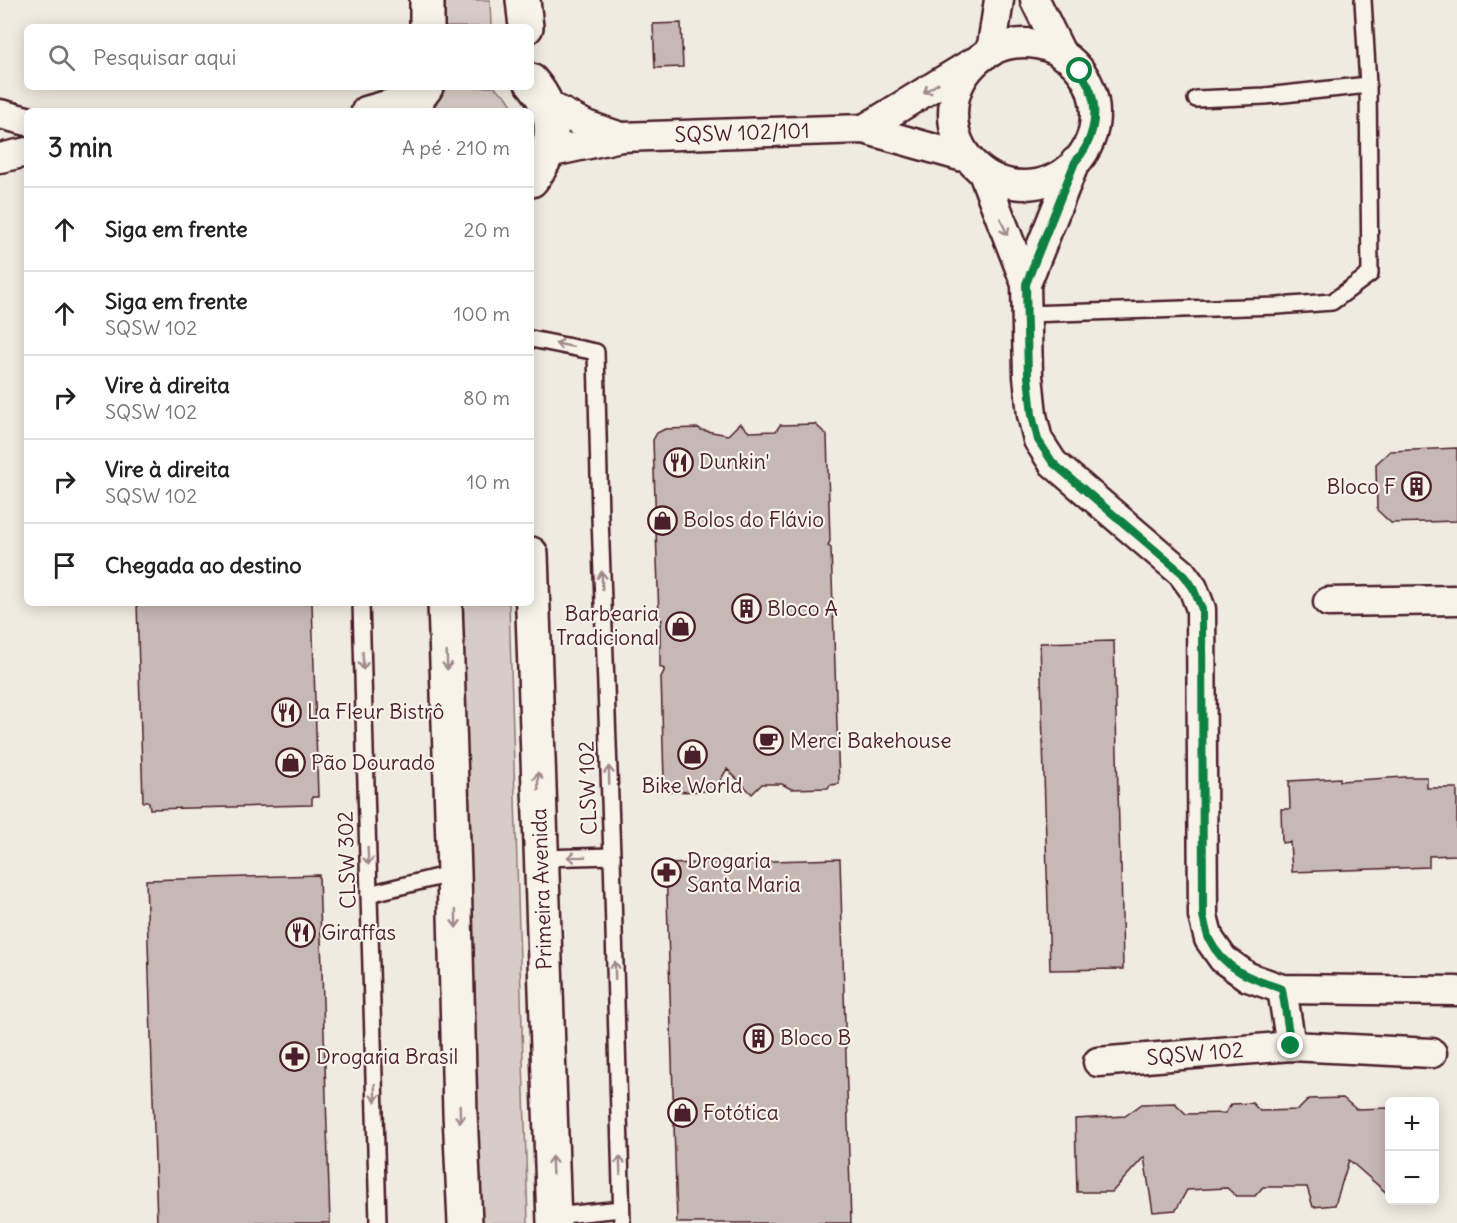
<!DOCTYPE html>
<html lang="pt">
<meta charset="utf-8">
<style>
body{margin:0;font-family:Delius,sans-serif;background:#f6f6f6;color:#222}
.controls{position:absolute;right:18px;bottom:18px;display:grid;overflow:hidden;border-radius:9px;box-shadow:0 3px 15px #0003}
.controls button{width:54px;height:54px;display:grid;place-items:center;padding:0;border:0;border-bottom:2px solid #e0e0e0;background:#fff;color:#222;font:30px sans-serif}
.stop{position:absolute;width:18px;height:18px;margin:-14px;border:4px solid #0b8043;border-radius:50%;background:#fff}
.stop.end{background:#0b8043;border-color:#fff;box-shadow:0 2px 6px #0008}
.list{margin:0;padding:0;list-style:none}
h2{display:flex;justify-content:space-between;align-items:center;height:78px;margin:0;padding:0 24px;font-size:26px}
h2 small{font-size:20px;font-weight:400;color:#767676}
.list li{display:grid;grid-template-columns:39px 1fr auto;gap:18px;align-items:center;box-sizing:border-box;height:84px;padding:0 24px;border-top:2px solid #e0e0e0}
.list b{display:block;font-size:22px;white-space:nowrap}
.list p{margin:0;font-size:20px;white-space:nowrap;color:#767676}
.list em{font-size:20px;font-style:normal;color:#767676}
.icon{flex:none;width:33px;height:33px;fill:none;stroke:currentColor;stroke-width:2;stroke-linecap:round;stroke-linejoin:round}
.map{position:relative;flex:none;width:1457px;height:1223px;overflow:hidden}
.search{position:absolute;background:#fff;box-shadow:0 3px 15px #0003;left:24px;top:24px;width:510px;height:66px;display:flex;align-items:center;gap:15px;box-sizing:border-box;padding:0 21px;border-radius:9px;color:#767676;font-size:22px}
.panel{position:absolute;background:#fff;box-shadow:0 3px 15px #0003;left:24px;top:108px;width:510px;height:498px;border-radius:9px}
.map>svg:first-child{display:block}
.green{fill:#d8cdc6;stroke:#917678;stroke-width:1.5}
.building{fill:#c6b8b3;stroke:#4a1f2b;stroke-width:1.5}
.lines{fill:none;stroke-linecap:round;stroke-linejoin:round}
.lane-casing{stroke:#4a1f2b;stroke-width:20}
.street-casing{stroke:#4a1f2b;stroke-width:33}
.secondary-casing{stroke:#4a1f2b;stroke-width:38}
.lane{stroke:#f7f3e8;stroke-width:15}
.street{stroke:#f7f3e8;stroke-width:28}
.secondary{stroke:#f7f3e8;stroke-width:33}
.oneway{stroke:#a0898a}
.route{stroke:#0b8043;stroke-width:8}
.labels{text-anchor:middle;stroke-width:4.5;stroke-linejoin:round;paint-order:stroke}
.street-label{font-size:21px;fill:#4a1f2b;stroke:#f7f3e8}
.poi-label{font-size:21px;fill:#4a1f2b;stroke:#f7f3e8;text-anchor:start}
</style>
<div class="map">
<svg width="1457" height="1223" viewBox="0 0 1457 1223">
<rect width="100%" height="100%" fill="#f0ebe0"/>
<filter id="ink" filterUnits="userSpaceOnUse"><feTurbulence type="fractalNoise" baseFrequency=".0167" numOctaves="2"/><feDisplacementMap in="SourceGraphic" scale="12" xChannelSelector="R" yChannelSelector="G"/><feConvolveMatrix kernelMatrix="1 2 1 2 8 2 1 2 1" color-interpolation-filters="sRGB"/></filter>
<g filter="url(#ink)">
<g class="green">
<path d="M444 0H490L491 27H444Z"/>
<path d="M449 87H494L506 96 516 111H427L439 93Z"/>
<path d="M462 603H509L528 1223H480Z"/>
</g>
<g class="building">
<path d="M681 23 683 67 655 68 653 24Z"/>
<path d="M740 423 749 432 776 431 780 425 815 424 827 435 830 541 828 546 831 548 839 784 830 785 828 788 791 789 782 784H762L752 794 727 769 714 791 670 792 664 780 661 677 664 671V669L660 667V625L662 620 659 618 653 440 657 433 665 429 699 428 701 430 728 435Z"/>
<path d="M1457 448V521L1391 523 1377 510 1376 464 1390 451Z"/>
<path d="M137 603H312L318 797H312V805L150 809 149 802H143Z"/>
<path d="M1114 641 1120 864H1121L1123 969 1050 970 1040 643Z"/>
<path d="M1405 777H1427V788H1457V855L1429 856V867L1292 872 1290 842 1282 843 1281 809H1290L1289 781 1340 778V781Z"/>
<path d="M840 859 851 1223H677L666 864Z"/>
<path d="M319 875 330 1223H157L146 880Z"/>
<path d="M1343 1098 1356 1109 1389 1108V1195L1349 1160 1335 1205 1313 1207 1307 1187H1263L1255 1196H1236L1227 1188 1187 1190 1176 1210 1153 1212 1144 1157 1112 1192H1077L1075 1119 1125 1116 1142 1104 1175 1103 1186 1114 1225 1113 1232 1104 1252 1103 1260 1111 1298 1110 1309 1099Z"/>
</g>
<g class="lines">
<defs>
<g id="lane">
<path d="M1196 99 1265 96 1368 85"/>
<path d="M1026 314 1277 306 1332 302 1370 274 1368 85 1363 0"/>
<path d="M531 339 596 352 600 517 612 856 622 1223"/>
<path d="M361 603 378 1223"/>
<path d="M541 858 612 856"/>
<path d="M369 894 454 873"/>
<path d="M554 1216 621 1209"/>
</g>
<g id="street">
<path d="M1035 0 1062 55"/>
<circle cx="1024" cy="114" r="71"/>
<path d="M991 52 999 0"/>
<path d="M546 104 586 125 621 137"/>
<path d="M366 111 419 96"/>
<path d="M0 114 27 121"/>
<path d="M864 129 972 63"/>
<path d="M548 153 621 137 864 129 967 158"/>
<path d="M0 158 27 152"/>
<path d="M983 173 1026 284 1028 376 1032 415 1038 440 1053 463 1182 573 1193 588 1201 609 1203 916 1209 939 1223 959 1248 977 1282 989 1457 991"/>
<path d="M1026 284 1075 162"/>
<path d="M1328 602 1457 600"/>
<path d="M1282 989 1291 1046"/>
<path d="M1098 1062 1291 1046 1432 1053"/>
</g>
<g id="secondary">
<path d="M427 0V27"/>
<path d="M523 0 526 27"/>
<path d="M531 81C559 113 557 148 531 180"/>
<path d="M413 111 419 96 426 87"/>
<path d="M531 554 554 1223"/>
<path d="M445 603 454 873 460 1113 465 1223"/>
</g>
</defs>
<use href="#lane" class="lane-casing"/>
<use href="#street" class="street-casing"/>
<use href="#secondary" class="secondary-casing"/>
<use href="#lane" class="lane"/>
<use href="#street" class="street"/>
<use href="#secondary" class="secondary"/>
</g>
<defs><path id="oneway-shaft" d="M-6 0H5M1.5-3L5.5 0L1.5 3" fill="none" stroke-width="1.6" stroke-linecap="round" stroke-linejoin="round" transform="scale(1.5)"/></defs>
<g class="oneway">
<use href="#oneway-shaft" transform="translate(931 88) rotate(148)"/>
<use href="#oneway-shaft" transform="translate(1004 227) rotate(69)"/>
<use href="#oneway-shaft" transform="translate(564 345) rotate(-169)"/>
<use href="#oneway-shaft" transform="translate(602 580) rotate(-92)"/>
<use href="#oneway-shaft" transform="translate(363 661) rotate(88)"/>
<use href="#oneway-shaft" transform="translate(447 661) rotate(88)"/>
<use href="#oneway-shaft" transform="translate(609 775) rotate(-92)"/>
<use href="#oneway-shaft" transform="translate(538 781) rotate(-92)"/>
<use href="#oneway-shaft" transform="translate(368 856) rotate(88)"/>
<use href="#oneway-shaft" transform="translate(576 857) rotate(179)"/>
<use href="#oneway-shaft" transform="translate(456 919) rotate(89)"/>
<use href="#oneway-shaft" transform="translate(615 970) rotate(-91)"/>
<use href="#oneway-shaft" transform="translate(375 1093) rotate(88)"/>
<use href="#oneway-shaft" transform="translate(460 1114) rotate(88)"/>
<use href="#oneway-shaft" transform="translate(552 1165) rotate(-92)"/>
<use href="#oneway-shaft" transform="translate(620 1165) rotate(-92)"/>
</g>
</g>
<g class="lines" filter="url(#ink)">
<path class="route" d="M1080 71C1084 78 1089 85 1091 92 1099 116 1092 144 1075 162L1026 284 1028 376 1032 415 1038 440 1053 463 1182 573 1193 588 1202 609 1203 916C1205 923 1206 932 1209 939 1224 970 1252 979 1282 989L1291 1046"/>
</g>
<defs>
<symbol id="restaurant-ring" viewBox="-11 -11 22 22"><circle r="9.5" fill="#f7f3e8" stroke="#4a1f2b" stroke-width="1.5"/><path d="M-5-6h1v4h1v-4h1v4h1v-4h1v5L-1.5 .5V6h-2V.5L-5-1ZM5-6V6H3V1.5H1.5Q1.5-4 5-6Z" fill="#4a1f2b"/></symbol>
<symbol id="building-ring" viewBox="-11 -11 22 22"><circle r="9.5" fill="#f7f3e8" stroke="#4a1f2b" stroke-width="1.5"/><path d="M-4-6H4V6H1V3H-1V6H-4ZM-2.5-4.3h1.7v1.8h-1.7ZM.8-4.3h1.7v1.8H.8ZM-2.5-1h1.7V.8h-1.7ZM.8-1h1.7V.8H.8Z" fill="#4a1f2b"/></symbol>
<symbol id="shop-ring" viewBox="-11 -11 22 22"><circle r="9.5" fill="#f7f3e8" stroke="#4a1f2b" stroke-width="1.5"/><path d="M-5-2.5h2.3a2.7 3.5 0 0 1 5.4 0H5L5.5 6h-11ZM-1.5-2.5h3a1.5 2.3 0 0 0-3 0Z" fill="#4a1f2b"/></symbol>
<symbol id="cafe-ring" viewBox="-11 -11 22 22"><circle r="9.5" fill="#f7f3e8" stroke="#4a1f2b" stroke-width="1.5"/><path d="M-5.5-4.5H6V0H3Q3 3.5 0 3.5H-2.5Q-5.5 3.5-5.5 0ZM3-3.2v2h1.7v-2ZM-6 4.5H4V6H-6Z" fill="#4a1f2b"/></symbol>
<symbol id="pharmacy-ring" viewBox="-11 -11 22 22"><circle r="9.5" fill="#f7f3e8" stroke="#4a1f2b" stroke-width="1.5"/><path d="M-2-6h4v4h4v4h-4v4h-4v-4h-4v-4h4Z" fill="#4a1f2b"/></symbol>
</defs>
<g fill-rule="evenodd">
<use href="#restaurant-ring" x="662" y="446" width="33" height="33"/>
<use href="#building-ring" x="1400" y="470" width="33" height="33"/>
<use href="#shop-ring" x="646" y="504" width="33" height="33"/>
<use href="#building-ring" x="730" y="592" width="33" height="33"/>
<use href="#shop-ring" x="664" y="610" width="33" height="33"/>
<use href="#restaurant-ring" x="270" y="696" width="33" height="33"/>
<use href="#cafe-ring" x="752" y="724" width="33" height="33"/>
<use href="#shop-ring" x="676" y="738" width="33" height="33"/>
<use href="#shop-ring" x="274" y="746" width="33" height="33"/>
<use href="#pharmacy-ring" x="650" y="856" width="33" height="33"/>
<use href="#restaurant-ring" x="284" y="916" width="33" height="33"/>
<use href="#building-ring" x="742" y="1022" width="33" height="33"/>
<use href="#pharmacy-ring" x="278" y="1040" width="33" height="33"/>
<use href="#shop-ring" x="666" y="1096" width="33" height="33"/>
</g>
<g class="labels">
<g class="street-label">
<text transform="translate(742 133) rotate(-2)" y="7">SQSW 102/101</text>
<text transform="translate(588 788) rotate(-92)" y="7">CLSW 102</text>
<text transform="translate(347 860) rotate(-92)" y="7">CLSW 302</text>
<text transform="translate(542 889) rotate(-92)" y="7">Primeira Avenida</text>
<text transform="translate(1195 1054) rotate(-5)" y="7">SQSW 102</text>
</g>
<g class="poi-label">
<text x="699" y="469">Dunkin'</text>
<text x="1396" y="494" text-anchor="end">Bloco F</text>
<text x="683" y="527">Bolos do Flávio</text>
<text x="767" y="616">Bloco A</text>
<text x="659" y="621" text-anchor="end">Barbearia<tspan x="659" dy="24">Tradicional</tspan></text>
<text x="307" y="719">La Fleur Bistrô</text>
<text x="790" y="748">Merci Bakehouse</text>
<text x="311" y="770">Pão Dourado</text>
<text x="692" y="793" text-anchor="middle">Bike World</text>
<text x="687" y="868">Drogaria<tspan x="687" dy="24">Santa Maria</tspan></text>
<text x="321" y="940">Giraffas</text>
<text x="780" y="1045">Bloco B</text>
<text x="316" y="1064">Drogaria Brasil</text>
<text x="703" y="1120">Fotótica</text>
</g>
</g>
</svg>
<div class="controls">
<button>+</button>
<button>−</button>
</div>
<div class="stop" style="left:1080px;top:71px"></div>
<div class="stop end" style="left:1291px;top:1046px"></div>
<div class="search"><svg class="icon" aria-label="search" viewBox="0 0 24 24"><circle cx="10" cy="10" r="6"/><path d="M15 15l6 6"/></svg>Pesquisar aqui</div>
<section class="panel">
<h2>3 min<small>A pé · 210 m</small></h2>
<ul class="list">
<li><svg class="icon" aria-label="ahead" viewBox="0 0 24 24"><path d="M12 20V5M6 11l6-6 6 6"/></svg><div><b>Siga em frente</b></div><em>20 m</em></li>
<li><svg class="icon" aria-label="ahead" viewBox="0 0 24 24"><path d="M12 20V5M6 11l6-6 6 6"/></svg><div><b>Siga em frente</b><p>SQSW 102</p></div><em>100 m</em></li>
<li><svg class="icon" aria-label="right" viewBox="0 0 24 24"><path d="M7 20v-9h11M14 6l5 5-5 5"/></svg><div><b>Vire à direita</b><p>SQSW 102</p></div><em>80 m</em></li>
<li><svg class="icon" aria-label="right" viewBox="0 0 24 24"><path d="M7 20v-9h11M14 6l5 5-5 5"/></svg><div><b>Vire à direita</b><p>SQSW 102</p></div><em>10 m</em></li>
<li><svg class="icon" aria-label="arrive" viewBox="0 0 24 24"><path d="M6 21V4h12l-3 4 3 4H6"/></svg><div><b>Chegada ao destino</b></div></li>
</ul>
</section>
</div>
